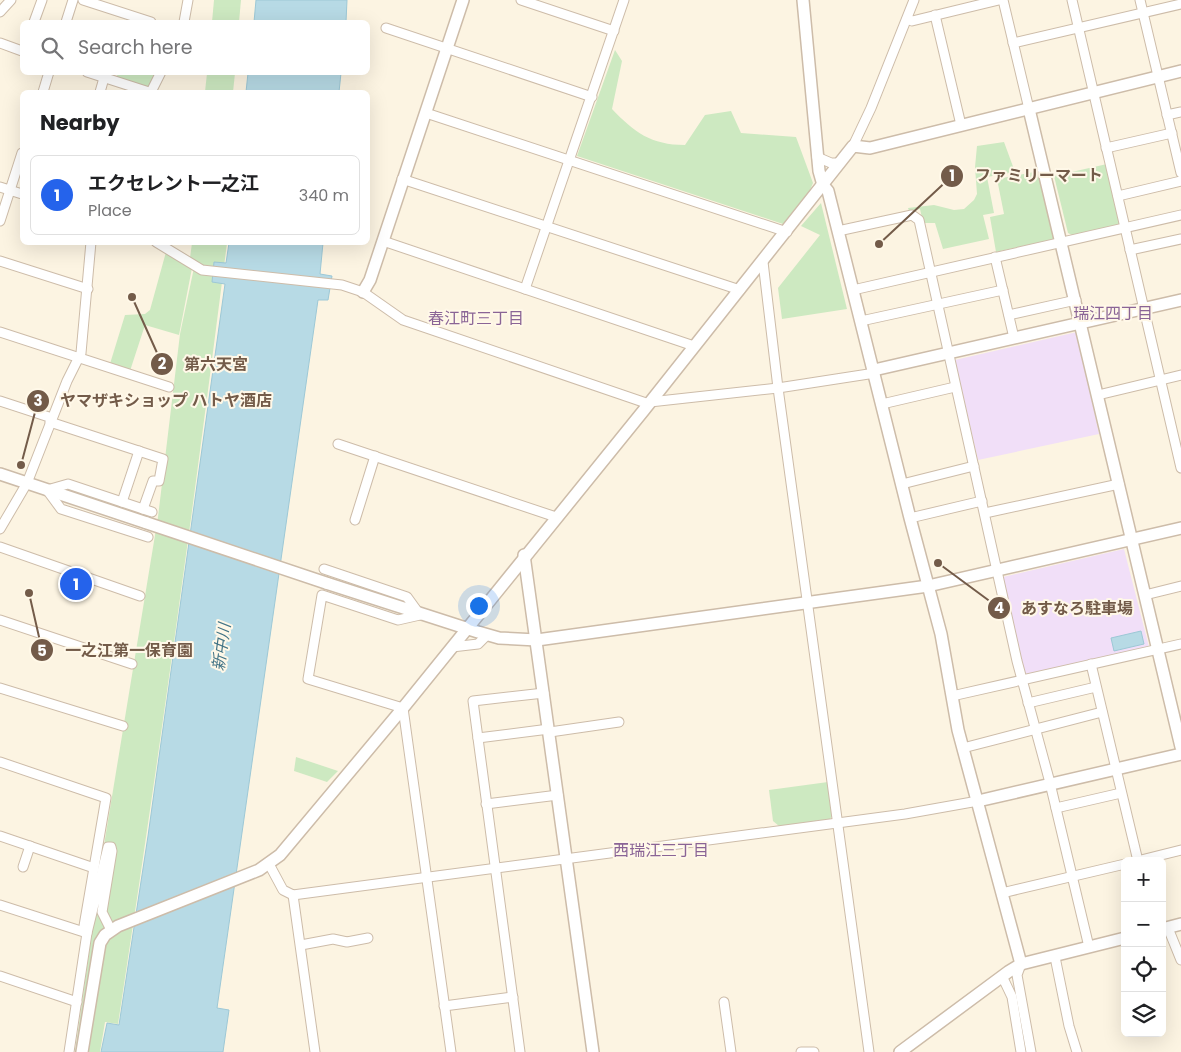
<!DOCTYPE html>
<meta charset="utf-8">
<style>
body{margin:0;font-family:Poppins,"Noto Sans JP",sans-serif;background:#f6f6f6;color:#202124}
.controls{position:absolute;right:15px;bottom:15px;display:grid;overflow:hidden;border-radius:8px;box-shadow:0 5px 20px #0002}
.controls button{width:45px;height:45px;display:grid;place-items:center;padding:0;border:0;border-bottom:1px solid #e0e0e0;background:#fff;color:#202124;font:25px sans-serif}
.you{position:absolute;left:478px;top:605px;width:18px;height:18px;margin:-12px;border:4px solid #fff;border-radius:50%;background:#1a73e8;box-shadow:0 0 0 8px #1a73e833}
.badge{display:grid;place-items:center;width:32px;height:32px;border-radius:50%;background:#2563eb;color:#fff;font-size:16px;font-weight:700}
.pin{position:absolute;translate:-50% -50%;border:2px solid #fff;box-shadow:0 1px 5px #0006}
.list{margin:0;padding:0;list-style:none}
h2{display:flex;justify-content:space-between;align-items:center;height:65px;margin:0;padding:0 20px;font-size:21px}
h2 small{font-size:16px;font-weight:400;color:#757577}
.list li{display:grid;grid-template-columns:32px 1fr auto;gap:15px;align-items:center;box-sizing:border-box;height:80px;margin:0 10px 10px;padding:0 10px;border:1px solid #e0e0e0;border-radius:8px}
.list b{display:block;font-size:19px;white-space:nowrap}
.list p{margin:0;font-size:16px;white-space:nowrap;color:#757577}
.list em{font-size:16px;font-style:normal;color:#757577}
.icon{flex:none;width:28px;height:28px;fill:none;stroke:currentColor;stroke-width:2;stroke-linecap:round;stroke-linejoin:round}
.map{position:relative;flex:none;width:1181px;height:1052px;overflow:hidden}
.search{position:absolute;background:#fff;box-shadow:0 5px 20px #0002;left:20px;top:20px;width:350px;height:55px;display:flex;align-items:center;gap:12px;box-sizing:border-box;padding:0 18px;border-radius:8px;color:#757577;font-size:19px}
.panel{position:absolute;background:#fff;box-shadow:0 5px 20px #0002;left:20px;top:90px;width:350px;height:155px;border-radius:8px}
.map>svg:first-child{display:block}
.education{fill:#f1dff8}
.green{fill:#cde9c1}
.water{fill:#b7dae5;stroke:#9dc8d6}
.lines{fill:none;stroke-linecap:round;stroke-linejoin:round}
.minor-casing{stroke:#cdbca9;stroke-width:11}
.tertiary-casing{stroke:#cdbca9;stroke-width:14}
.minor{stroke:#fff;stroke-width:9}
.tertiary{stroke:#fff;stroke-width:11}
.tertiary-bridge-casing{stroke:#cdbca9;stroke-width:14;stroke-linecap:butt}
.tertiary-bridge{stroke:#fff;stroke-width:11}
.labels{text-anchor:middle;stroke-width:4;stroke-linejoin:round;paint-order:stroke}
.neighbourhood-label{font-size:16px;fill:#8a6496;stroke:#fff8e8}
.water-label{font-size:16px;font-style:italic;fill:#437486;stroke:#fff8e8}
.leader{fill:none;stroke:#735b49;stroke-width:2}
.callout-dot{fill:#735b49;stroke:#fff8e8;stroke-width:2}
.mark-label{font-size:15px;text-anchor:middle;font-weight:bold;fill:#fff}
.callout-label{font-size:16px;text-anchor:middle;font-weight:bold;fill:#735b49;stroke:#fff8e8;stroke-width:4;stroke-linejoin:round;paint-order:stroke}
</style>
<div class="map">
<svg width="1181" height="1052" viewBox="0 0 1181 1052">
<rect width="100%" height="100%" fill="#fcf4e2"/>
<g class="education">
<path d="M1077 332 1099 434 978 460 955 360Z"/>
<path d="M1124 549 1149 647 1025 674 1003 577Z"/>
</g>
<g class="green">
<path d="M214 0H241L239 22H212Z"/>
<path d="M615 50 622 61 612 109C634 132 651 145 685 145L705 115 731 111 741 133 796 137 813 183 807 197 783 224 577 156Z"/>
<path d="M118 73H157L149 90 116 79Z"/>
<path d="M207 73H235L233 92H205Z"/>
<path d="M1004 142 1015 172 987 177 994 213 983 215 989 239 943 249 935 223H923L920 209 909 211 908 208 934 205 954 210 964 209 974 200 977 194 975 167 977 146Z"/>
<path d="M1107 164 1121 223 1119 226 1072 235 1068 233 1054 176Z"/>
<path d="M1039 171 1054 239 996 252 990 217 1004 214 997 179Z"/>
<path d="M821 203 847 309 782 319 778 288 820 235 801 226Z"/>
<path d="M192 243H227C194 504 158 764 118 1024L105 1022 100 1052H75L105 839 158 517 180 334 195 263 190 258Z"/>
<path d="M166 252 192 268 179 335 145 325 129 374 109 367 125 315 145 314 150 310Z"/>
<path d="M296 757 338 771 327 782 294 771Z"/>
<path d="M828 782 832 816 830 819 779 826 773 821 769 790Z"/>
</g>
<g class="water">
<path d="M256 0H347L346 22H254Z"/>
<path d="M248 73H341L339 92H246Z"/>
<path d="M229 243H323L320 274 332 276 328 300H318L217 1008 229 1010 223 1052H101L107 1023 119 1025 148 836 225 284 212 282 214 262 226 263Z"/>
<path d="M1141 631 1144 644 1114 651 1111 638Z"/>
</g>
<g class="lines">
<defs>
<g id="minor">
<path d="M83 0 151 22"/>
<path d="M521 0 614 31"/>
<path d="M1003 0 1029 109"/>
<path d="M1072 0 1181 468"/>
<path d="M1140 0 1181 173"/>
<path d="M0 12 11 0"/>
<path d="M935 15 961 125"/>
<path d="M907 19 912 21 999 0"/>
<path d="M34 22 42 0"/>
<path d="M66 22 73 0"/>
<path d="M184 22 188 0"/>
<path d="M386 28 592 97"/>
<path d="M0 43 22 51"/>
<path d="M1013 43 1181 4"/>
<path d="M87 72 149 92"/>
<path d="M43 92 49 72"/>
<path d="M100 92 104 78"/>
<path d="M151 92 161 72"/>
<path d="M426 113 787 232"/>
<path d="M1167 115 1181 112"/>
<path d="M853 146 871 108 914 0"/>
<path d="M1106 148 1172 133"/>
<path d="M817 157 831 163H840"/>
<path d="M402 179 740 290"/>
<path d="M0 187 22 194"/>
<path d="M1118 196 1181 181"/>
<path d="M0 221 22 153"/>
<path d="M838 231 912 215 919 220 1017 661 1049 779 1089 947"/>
<path d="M383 241 694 346"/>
<path d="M156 242 202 270 342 285 363 292 403 320 649 404"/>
<path d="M1130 250 1181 239"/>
<path d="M995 257 1014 338"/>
<path d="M0 261 88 289"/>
<path d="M763 262 778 388 869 1052"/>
<path d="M525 289 624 0"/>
<path d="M853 290 1181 215"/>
<path d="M1009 315 1076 300"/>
<path d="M861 321 1003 290"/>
<path d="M0 332 169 387"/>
<path d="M1098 395 1181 375"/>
<path d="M0 401 52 418"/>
<path d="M650 402 778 388 875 373"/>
<path d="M882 404 955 387"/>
<path d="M50 422 163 459 159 481H153L143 509"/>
<path d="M338 444 556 517"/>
<path d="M902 484 974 466"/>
<path d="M122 502 139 451"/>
<path d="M985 513 1119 484"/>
<path d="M910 518 982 501"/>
<path d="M355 520 375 456"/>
<path d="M0 529 27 483 67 381 81 353 91 242"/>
<path d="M148 537 61 509 47 490 68 484 152 512"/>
<path d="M0 547 140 596"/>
<path d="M324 569 407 597 420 615 398 620 322 595 308 679 403 708 451 1052"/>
<path d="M1145 595 1181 586"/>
<path d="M0 620 132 664"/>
<path d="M452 647 478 644 487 635"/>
<path d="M1091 664 1138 861"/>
<path d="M0 688 123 726"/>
<path d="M952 696 1181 644"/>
<path d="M1028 703 1096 687"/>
<path d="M550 732 619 722"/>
<path d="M478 738 549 729"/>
<path d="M963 748 1102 712"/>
<path d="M0 762 106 798 84 926"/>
<path d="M486 804 558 795"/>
<path d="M1056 808 1121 793"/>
<path d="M0 836 94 868"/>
<path d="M1137 861 1181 850"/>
<path d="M269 864 283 890 293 895 905 814 978 801"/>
<path d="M23 867 30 846"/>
<path d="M1002 893 1125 864"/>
<path d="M293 895 315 1052"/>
<path d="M0 905 87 933"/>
<path d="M1168 928 1181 960"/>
<path d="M301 945 333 939 347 942 368 938"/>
<path d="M1055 957 1069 1026 1077 1052"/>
<path d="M1021 964 1017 975 1031 1052"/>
<path d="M0 976 77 1002"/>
<path d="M1002 976 1012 997 1021 1052"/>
<path d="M724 1002 731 1052"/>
<path d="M444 1006 513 997"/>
<path d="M69 1052 87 933 108 847H111L112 851 102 912 111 930"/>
<path d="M520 1052 473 701 544 693"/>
<path d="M801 1052H814"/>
</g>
<g id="tertiary">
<path d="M803 0 819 171 823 185 828 191 910 518 941 634 958 730 1021 964"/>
<path d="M1029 109 1181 747"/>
<path d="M363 292 370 280 463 0"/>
<path d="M874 370 1181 300"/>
<path d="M0 474 147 523"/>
<path d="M524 555 593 1052"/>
<path d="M326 583 478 632 499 638 537 640 928 586 1181 528"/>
<path d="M978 801 1181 754"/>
<path d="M1162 929 1181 924"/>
<path d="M82 1052 100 943 105 935 118 926 259 870 280 855 403 708 644 410 853 146 870 148 1181 71"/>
<path d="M900 1052 1008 972 1021 964 1125 938"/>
</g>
</defs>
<use href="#minor" class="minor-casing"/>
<use href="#tertiary" class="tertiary-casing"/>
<use href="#minor" class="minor"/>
<use href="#tertiary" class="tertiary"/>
<defs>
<path id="tertiary-bridge" d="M147 523 326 583"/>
</defs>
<use href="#tertiary-bridge" class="tertiary-bridge-casing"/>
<use href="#tertiary-bridge" class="tertiary-bridge"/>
</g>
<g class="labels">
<g class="neighbourhood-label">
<text x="1113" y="319">瑞江四丁目</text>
<text x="476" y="324">春江町三丁目</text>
<text x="661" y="856">西瑞江三丁目</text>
</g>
<g class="water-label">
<text transform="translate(221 647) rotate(-82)" y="6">新中川</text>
</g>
</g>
<path class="leader" d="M879 244L952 176M132 297L162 364M21 465L38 401M938 563L999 608M29 593L42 650"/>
<g class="callout-dot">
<circle cx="879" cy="244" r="5"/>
<circle cx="132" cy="297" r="5"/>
<circle cx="21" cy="465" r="5"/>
<circle cx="938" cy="563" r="5"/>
<circle cx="29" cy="593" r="5"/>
<circle cx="952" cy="176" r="12"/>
<circle cx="162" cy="364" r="12"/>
<circle cx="38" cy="401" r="12"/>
<circle cx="999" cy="608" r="12"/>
<circle cx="42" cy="650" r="12"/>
</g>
<g class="mark-label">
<text x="952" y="181">1</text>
<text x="162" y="369">2</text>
<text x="38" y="406">3</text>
<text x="999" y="613">4</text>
<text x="42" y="656">5</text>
</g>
<g class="callout-label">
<text x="1039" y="181">ファミリーマート</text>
<text x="216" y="370">第六天宮</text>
<text x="166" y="406">ヤマザキショップ ハトヤ酒店</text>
<text x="1077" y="614">あすなろ駐車場</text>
<text x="129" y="656">一之江第一保育園</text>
</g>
</svg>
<div class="controls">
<button>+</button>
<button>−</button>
<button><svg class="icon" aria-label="locate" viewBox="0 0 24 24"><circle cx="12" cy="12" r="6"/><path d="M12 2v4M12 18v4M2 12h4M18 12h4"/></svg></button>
<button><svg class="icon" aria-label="layers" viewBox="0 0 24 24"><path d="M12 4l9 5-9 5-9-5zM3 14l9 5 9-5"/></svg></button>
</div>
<div class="you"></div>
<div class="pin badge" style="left:76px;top:584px">1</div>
<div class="search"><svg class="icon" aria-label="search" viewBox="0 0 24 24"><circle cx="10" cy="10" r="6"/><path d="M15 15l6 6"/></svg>Search here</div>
<section class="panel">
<h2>Nearby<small></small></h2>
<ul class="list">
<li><span class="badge">1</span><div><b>エクセレント一之江</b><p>Place</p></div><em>340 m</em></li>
</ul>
</section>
</div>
